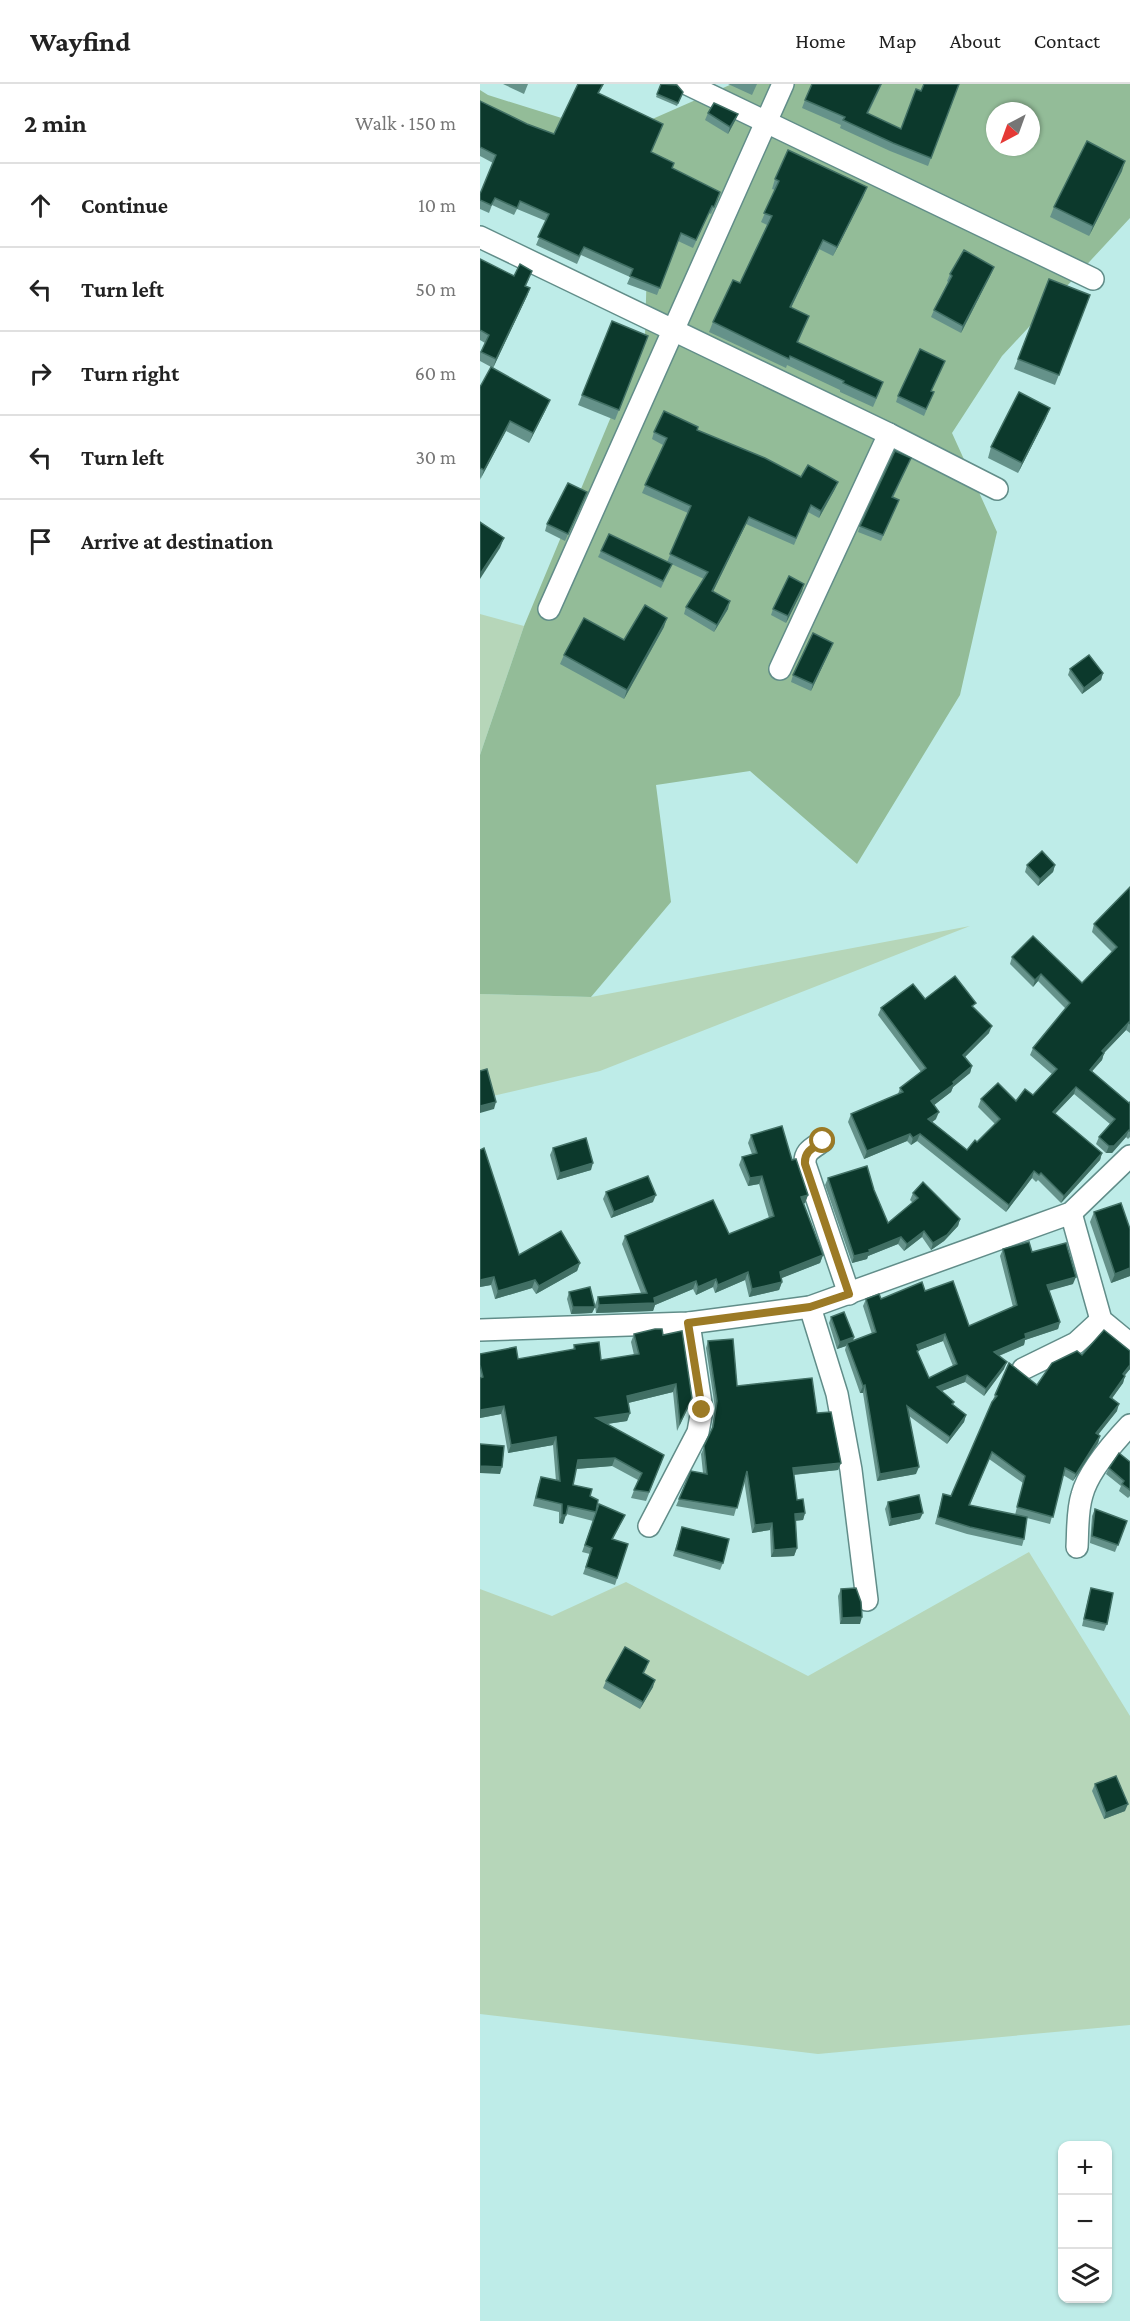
<!DOCTYPE html>
<meta charset="utf-8">
<style>
body{margin:0;font-family:"Crimson Pro",serif;background:#f2f2f2;color:#222}
.controls{position:absolute;right:18px;bottom:18px;display:grid;overflow:hidden;border-radius:12px;box-shadow:0 2px 4px #0004}
.controls button{width:54px;height:54px;display:grid;place-items:center;padding:0;border:0;border-bottom:2px solid #e0e0e0;background:#fff;color:#222;font:30px sans-serif}
.compass{position:absolute;left:506px;top:18px;width:54px;height:54px;border-radius:50%;background:#fff;box-shadow:0 2px 4px #0004;rotate:221deg}
.stop{position:absolute;width:18px;height:18px;margin:-14px;border:4px solid #9c7a25;border-radius:50%;background:#fff}
.stop.end{background:#9c7a25;border-color:#fff;box-shadow:0 2px 6px #0008}
.list{margin:0;padding:0;list-style:none}
h2{display:flex;justify-content:space-between;align-items:center;height:78px;margin:0;padding:0 24px;font-size:26px}
h2 small{font-size:20px;font-weight:400;color:#767676}
.list li{display:grid;grid-template-columns:39px 1fr auto;gap:18px;align-items:center;box-sizing:border-box;height:84px;padding:0 24px;border-top:2px solid #e0e0e0}
.list b{display:block;font-size:22px;white-space:nowrap}
.list em{font-size:20px;font-style:normal;color:#767676}
.icon{flex:none;width:33px;height:33px;fill:none;stroke:currentColor;stroke-width:2;stroke-linecap:round;stroke-linejoin:round}
.map{position:relative;flex:none;width:650px;height:2237px;overflow:hidden}
header{display:flex;align-items:center;gap:36px;box-sizing:border-box;height:84px;padding:0 30px;background:#fff;border-bottom:2px solid #e0e0e0}
header strong{font-size:28px}
nav{display:flex;gap:33px;margin-inline-start:auto;font-size:21px}
main{display:flex}
aside{flex:1;background:#fff}
.map>svg:first-child{display:block}
.green{fill:#b6d6b9}
.forest{fill:#93bc98;fill-rule:evenodd}
.lines{fill:none;stroke-linecap:round;stroke-linejoin:round}
.minor-casing{stroke:#618d89;stroke-width:24}
.minor{stroke:#fff;stroke-width:21}
.wall{fill:#65928a;fill-rule:evenodd}
.shaded-wall{fill:#416f64}
.building{fill:#0c392c;stroke:#416f64;stroke-width:1.5;fill-rule:evenodd}
.route{stroke:#9c7a25;stroke-width:8}
</style>
<header>
<strong>Wayfind</strong>
<nav><a>Home</a><a>Map</a><a>About</a><a>Contact</a></nav>
</header>
<main>
<aside>
<h2>2 min<small>Walk · 150 m</small></h2>
<ul class="list">
<li><svg class="icon" aria-label="ahead" viewBox="0 0 24 24"><path d="M12 20V5M6 11l6-6 6 6"/></svg><div><b>Continue</b></div><em>10 m</em></li>
<li><svg class="icon" aria-label="left" viewBox="0 0 24 24"><path d="M17 20v-9H6M10 6l-5 5 5 5"/></svg><div><b>Turn left</b></div><em>50 m</em></li>
<li><svg class="icon" aria-label="right" viewBox="0 0 24 24"><path d="M7 20v-9h11M14 6l5 5-5 5"/></svg><div><b>Turn right</b></div><em>60 m</em></li>
<li><svg class="icon" aria-label="left" viewBox="0 0 24 24"><path d="M17 20v-9H6M10 6l-5 5 5 5"/></svg><div><b>Turn left</b></div><em>30 m</em></li>
<li><svg class="icon" aria-label="arrive" viewBox="0 0 24 24"><path d="M6 21V4h12l-3 4 3 4H6"/></svg><div><b>Arrive at destination</b></div></li>
</ul>
</aside>
<div class="map">
<svg width="650" height="2237" viewBox="0 0 650 2237">
<rect width="100%" height="100%" fill="#beece8"/>
<g class="green">
<path d="M0 530 44 542 0 671Z"/>
<path d="M490 842 120 987 0 1015V910L111 913Z"/>
<path d="M549 1468 650 1632V1941L338 1970 0 1930V1505L72 1532 146 1498 328 1592Z"/>
</g>
<path class="forest" d="M252 0H650V134L522 272 472 349 517 448 480 611 377 780 270 687 176 701 191 818 111 913 0 910V671L44 542 165 251 168 145 0 71V6L8 11 136 51ZM515 27H551V63H515Z"/>
<g class="lines">
<defs>
<g id="minor">
<path d="M207 0 613 195"/>
<path d="M0 153 409 350 517 405"/>
<path d="M69 525 303 0"/>
<path d="M300 585 409 350"/>
<path d="M343 1057C333 1064 324 1067 325 1080L369 1210"/>
<path d="M591 1129 621 1236 650 1260"/>
<path d="M330 1223 357 1310 371 1386 387 1516"/>
<path d="M0 1246 209 1239 330 1223 591 1129 650 1072"/>
<path d="M543 1285 596 1259 621 1236"/>
<path d="M169 1442 218 1348 222 1326 209 1239"/>
<path d="M597 1463C598 1446 597 1427 602 1411 608 1388 634 1358 650 1341"/>
</g>
</defs>
<use href="#minor" class="minor-casing"/>
<use href="#minor" class="minor"/>
</g>
<g class="wall">
<path d="M23 0H48L44 10Z"/>
<path d="M98 0H124L119 9 172 68 194 79 192 84 238 115 231 130 229 129 213 164 198 157 177 211 147 200 150 193 101 171 97 180 56 161 66 137 37 125 34 131 12 121 9 129 0 125V110L13 79 0 72V17L47 40 74 50Z"/>
<path d="M181 0 203 8 197 22 176 13Z"/>
<path d="M248 0H277L272 11Z"/>
<path d="M402 0 388 30 421 45 441 7 479 0 448 82 410 67 360 44 361 41 322 24 325 16Z"/>
<path d="M228 29 258 30 255 37 248 50 225 36Z"/>
<path d="M642 87 609 152 570 133 574 123Z"/>
<path d="M295 95 387 103 383 113 353 172 339 165 311 224 329 232 318 259 400 307 393 323 360 308V306L307 281 306 284 229 248 233 238 260 199 287 141 281 138 295 106 292 105Z"/>
<path d="M0 175 34 192 49 195 46 202 50 204 47 212 13 284 0 277V269L5 259 0 256Z"/>
<path d="M470 190H511L481 249 451 233 454 226 468 198 467 197Z"/>
<path d="M569 195 610 211 575 301 534 285Z"/>
<path d="M168 252 135 336 98 321 102 311Z"/>
<path d="M465 277 451 307 454 308 444 332 416 318 418 312Z"/>
<path d="M0 303 66 325 49 359 26 347 0 395Z"/>
<path d="M566 334 538 389 508 374 511 363Z"/>
<path d="M217 346 321 393 355 405 339 434 328 428 314 461 266 440 233 507 248 525 234 548 204 530 206 523 224 495 187 478 208 429 162 409 183 361 172 355 174 348Z"/>
<path d="M428 381 413 414 419 416 401 457 378 448 380 442Z"/>
<path d="M107 408 85 457 65 447 67 440Z"/>
<path d="M121 467 189 487 181 504 118 473Z"/>
<path d="M322 507 306 539 291 531 293 525Z"/>
<path d="M184 543 144 615 80 580 84 571 144 556Z"/>
<path d="M350 566 331 607 311 598 313 591Z"/>
<path d="M590 585 623 589 621 596 602 610 588 591Z"/>
<path d="M547 781H575L573 788 558 802 545 788Z"/>
<path d="M650 803V949L646 946 624 969 622 976 612 987 649 1019 650 1018V1053L648 1055 646 1053 632 1069H626L616 1060 619 1053 630 1040 594 1010 575 1030 622 1069 620 1076 581 1119 558 1096 556 1098 552 1094 526 1128 437 1057 431 1061 427 1057 384 1075 368 1038 371 1030 418 1010 420 1004 441 988 398 931 401 924 445 915 494 924 509 949 485 973 492 982 490 989 473 1003 471 1008 454 1021 456 1035 452 1038 487 1066 497 1058 515 1040 498 1023 501 1015 536 1017 553 1011 572 990 550 971 553 964 586 925 558 897 553 903 530 880 532 873 602 899 632 868 612 848 614 840Z"/>
<path d="M271 1051 312 1076 328 1111 325 1119 323 1120 343 1171 340 1179 301 1194 302 1198 299 1206 269 1213 265 1196 235 1209 233 1203 216 1211 213 1205 175 1221 173 1227 116 1229 115 1221 118 1213 161 1209 142 1160 145 1152 249 1150 289 1134 279 1100 268 1102 259 1081 262 1073 272 1070 268 1059Z"/>
<path d="M73 1064 111 1086 77 1096 70 1071Z"/>
<path d="M348 1094 394 1106 408 1139 433 1119 430 1116 433 1109 480 1135 478 1142 464 1157 451 1166 442 1153 424 1167 418 1160 388 1172 387 1175 372 1179 345 1101Z"/>
<path d="M126 1108 173 1118 131 1134 123 1115Z"/>
<path d="M614 1128 650 1192 631 1199 610 1138Z"/>
<path d="M523 1165 552 1168 593 1200 569 1206 580 1238 578 1245 545 1256 544 1261 519 1272 524 1285 504 1312 485 1298 462 1307 474 1318 473 1321 486 1331 484 1338 467 1360 429 1332 436 1390 397 1397 383 1309H380L365 1266 366 1262 357 1265 349 1239 351 1233 374 1253 373 1257 392 1250 383 1222 386 1215H401L445 1207 489 1242 533 1223 520 1172ZM463 1257 473 1282 449 1294 438 1269 439 1266Z"/>
<path d="M39 1171 100 1179 97 1187 56 1210 52 1204 15 1215 11 1201 0 1203Z"/>
<path d="M89 1208 115 1223 112 1229 91 1230 87 1215Z"/>
<path d="M154 1250 183 1251 209 1322 197 1347 193 1308 148 1319 150 1329 147 1337 127 1340 184 1371 166 1417 151 1414 158 1396 132 1382 96 1385 93 1401 110 1412 116 1426 145 1431 133 1455 148 1460 135 1501 103 1490 110 1470 102 1468 113 1437 86 1430 83 1440 79 1439V1428L53 1422 58 1401 61 1393 76 1397 73 1361 28 1369 21 1330 0 1334V1270L38 1275 93 1266 94 1261 121 1276 154 1271 151 1258Z"/>
<path d="M228 1257 257 1302 337 1329 361 1379 358 1386 314 1391 317 1416 325 1429 323 1436 315 1437 317 1464 314 1472 291 1473 290 1446 272 1449 264 1396 254 1432 196 1422 199 1415 223 1389 221 1370 231 1348 235 1324 226 1264Z"/>
<path d="M602 1271 650 1285 645 1291 643 1299 632 1314 637 1327 618 1350 620 1352 618 1359 593 1397 583 1391 570 1440 547 1434 544 1455 542 1462 487 1450 455 1440 463 1410 471 1412 515 1311 557 1301ZM509 1375 543 1399 535 1431 490 1421Z"/>
<path d="M650 1378V1412L648 1414 639 1407 641 1402 626 1390 629 1384Z"/>
<path d="M408 1418 440 1435 409 1442 405 1425Z"/>
<path d="M615 1425 647 1437 635 1468 610 1459 612 1432Z"/>
<path d="M202 1443 243 1479 240 1486 193 1472Z"/>
<path d="M611 1504 627 1540 624 1547 602 1542 609 1511Z"/>
<path d="M361 1505 380 1540H360L358 1512Z"/>
<path d="M167 1583 164 1589 173 1603 160 1625 123 1604 126 1597Z"/>
<path d="M615 1700 645 1727 624 1735 612 1707Z"/>
</g>
<g class="shaded-wall">
<path d="M258 30 255 37 248 50 250 43Z"/>
<path d="M645 77 642 87 609 152 613 142Z"/>
<path d="M387 103 383 113 353 172 357 163Z"/>
<path d="M343 156 339 165 307 232 310 223Z"/>
<path d="M514 183 511 190 481 249 483 242Z"/>
<path d="M50 204 47 212 13 284 16 275Z"/>
<path d="M70 316 66 325 49 359 53 349Z"/>
<path d="M570 324 566 334 538 389 542 379Z"/>
<path d="M30 337 26 347 0 396 4 386Z"/>
<path d="M358 398 355 405 339 434 341 427Z"/>
<path d="M269 433 266 440 230 514 232 507Z"/>
<path d="M24 454 20 464 0 495V490Z"/>
<path d="M324 500 322 507 306 539 308 532Z"/>
<path d="M250 517 248 525 234 548 237 541Z"/>
<path d="M187 534 184 543 144 615 147 606Z"/>
<path d="M353 559 350 566 331 607 333 600Z"/>
<path d="M623 589 621 596 602 610 604 604Z"/>
<path d="M575 781 573 788 558 802 560 795Z"/>
<path d="M561 890 558 897 553 903 555 896Z"/>
<path d="M649 938 646 946 624 969 622 976 607 993 610 986 622 967Z"/>
<path d="M512 942 509 949 480 978 483 971Z"/>
<path d="M492 982 490 989 473 1003 471 1008 449 1025 451 1017Z"/>
<path d="M596 1003 594 1010 570 1035 573 1028Z"/>
<path d="M16 1018 14 1025 0 1029V1022Z"/>
<path d="M459 1028 456 1035 446 1043 448 1035Z"/>
<path d="M649 1046 646 1053 632 1069H626L629 1062Z"/>
<path d="M430 1050 427 1057 384 1075 387 1067Z"/>
<path d="M440 1050 437 1057 431 1061 433 1054Z"/>
<path d="M622 1069 620 1076 581 1119 584 1112Z"/>
<path d="M113 1079 111 1086 77 1096 80 1089Z"/>
<path d="M554 1087 552 1094 526 1128 529 1121Z"/>
<path d="M282 1092 279 1100 268 1102 270 1094Z"/>
<path d="M176 1111 173 1118 131 1134 134 1128Z"/>
<path d="M328 1111 325 1119 318 1121 321 1113Z"/>
<path d="M480 1135 478 1142 464 1157 451 1166 453 1159Z"/>
<path d="M444 1147 442 1153 424 1167 427 1160Z"/>
<path d="M421 1153 418 1160 388 1172 387 1175 372 1179 374 1172Z"/>
<path d="M343 1171 340 1179 297 1196 300 1188Z"/>
<path d="M100 1179 97 1187 56 1210 59 1202Z"/>
<path d="M650 1184V1192L631 1199 635 1190Z"/>
<path d="M268 1188 265 1196 235 1209 238 1201Z"/>
<path d="M14 1193 11 1201 0 1203V1196Z"/>
<path d="M596 1193 593 1200 565 1208 567 1201Z"/>
<path d="M236 1195 233 1203 216 1211 218 1203Z"/>
<path d="M55 1196 52 1204 15 1215 18 1207Z"/>
<path d="M216 1197 213 1205 175 1221 173 1227 116 1229 119 1221 174 1214Z"/>
<path d="M302 1198 299 1206 269 1213 272 1205Z"/>
<path d="M93 1223H115L112 1229 91 1230Z"/>
<path d="M580 1238 578 1245 545 1256 544 1261 511 1275 514 1268 545 1250Z"/>
<path d="M465 1250 463 1257 434 1268 437 1261Z"/>
<path d="M374 1253 372 1260 367 1259 366 1262 357 1265 360 1258Z"/>
<path d="M527 1278 524 1285 504 1312 506 1305Z"/>
<path d="M650 1281V1285L640 1297 643 1290Z"/>
<path d="M487 1291 485 1298 454 1310 457 1303Z"/>
<path d="M645 1292 643 1299 628 1320 630 1313Z"/>
<path d="M196 1300 193 1308 144 1320 147 1312Z"/>
<path d="M385 1301 383 1309H380L383 1302Z"/>
<path d="M639 1320 637 1327 614 1356 616 1349Z"/>
<path d="M24 1322 21 1330 0 1334V1326Z"/>
<path d="M150 1329 147 1337 113 1342 116 1334Z"/>
<path d="M486 1331 484 1338 467 1360 470 1353Z"/>
<path d="M620 1352 618 1359 593 1397 596 1390Z"/>
<path d="M76 1353 73 1361 28 1369 31 1361Z"/>
<path d="M135 1374 132 1382 95 1385 98 1376Z"/>
<path d="M361 1379 358 1386 311 1391 313 1384Z"/>
<path d="M0 1382 22 1383 20 1390 0 1389Z"/>
<path d="M439 1383 436 1390 397 1397 400 1390Z"/>
<path d="M325 1429 323 1436 312 1437 315 1430Z"/>
<path d="M443 1429 440 1435 409 1442 411 1435Z"/>
<path d="M82 1431H86L83 1440 79 1439Z"/>
<path d="M292 1439 290 1446 272 1449 275 1441Z"/>
<path d="M317 1464 314 1472 291 1473 294 1466Z"/>
<path d="M382 1533 380 1540H360L362 1534Z"/>
<path d="M175 1596 173 1603 160 1625 163 1618Z"/>
<path d="M648 1720 645 1727 624 1735 626 1729Z"/>
</g>
<g class="building">
<path d="M98 0H123L118 9 183 40 171 68 194 79 192 84 240 108 234 123 232 122 216 156 201 149 180 204 150 192 153 185 104 163 99 172 58 153 69 130 40 117 37 124 15 114 11 121 0 116V110L16 71 0 63V17L47 40 74 50Z"/>
<path d="M181 0 197 1 203 8 198 19 177 10Z"/>
<path d="M332 0H401L387 29 421 45 436 5 441 7 444 0H479L451 74 413 59 363 36 365 33 325 16Z"/>
<path d="M234 19 258 30 250 43 228 29Z"/>
<path d="M607 57 645 77 613 142 574 123Z"/>
<path d="M308 66 387 103 357 163 343 156 310 223 329 232 317 258 403 298 396 314 363 299 364 297 310 272 309 275 233 238 253 196 260 199 292 132 284 129 299 97 295 95Z"/>
<path d="M484 166 514 183 483 242 454 226 472 192 470 190Z"/>
<path d="M0 175 34 192 40 180 52 187 45 202 50 204 16 275 1 268 9 251 0 246Z"/>
<path d="M569 195 610 211 579 291 538 275Z"/>
<path d="M132 237 168 252 139 326 102 311Z"/>
<path d="M440 265 465 277 451 307 454 308 446 325 418 312Z"/>
<path d="M11 283 70 316 53 349 30 337 4 386 0 384V303Z"/>
<path d="M539 308 570 324 542 379 511 363Z"/>
<path d="M184 327 218 343 217 346 285 374 321 393 328 381 358 398 341 427 331 421 316 454 269 433 232 507 250 517 237 541 206 523 228 488 190 470 211 422 165 401 187 354 174 348Z"/>
<path d="M415 367 431 374 412 413 419 416 403 451 380 442Z"/>
<path d="M88 399 107 408 88 450 67 440Z"/>
<path d="M0 438 24 454 0 490Z"/>
<path d="M129 450 192 480 183 497 121 467Z"/>
<path d="M309 492 324 500 308 532 293 525Z"/>
<path d="M165 521 187 534 147 606 84 571 104 534 144 556Z"/>
<path d="M333 549 353 559 333 600 313 591Z"/>
<path d="M609 571 623 589 604 604 590 585Z"/>
<path d="M562 767 575 781 560 795 547 781Z"/>
<path d="M650 803V940L649 938 622 967 624 969 610 986 649 1019 650 1018V1047L649 1046 634 1062H629L619 1053 635 1035 596 1003 573 1028 622 1069 584 1112 561 1089 559 1091 554 1087 529 1121 440 1050 433 1054 430 1050 387 1067 371 1030 423 1008 420 1004 446 984 401 924 433 900 445 915 475 892 496 919 492 922 512 942 483 971 492 982 473 998 474 1000 451 1017 459 1028 448 1035 487 1066 495 1056 497 1058 520 1035 501 1015 518 999 536 1017 545 1005 553 1011 577 985 553 964 590 919 561 890 555 896 532 873 553 852 602 899 637 863 614 840Z"/>
<path d="M7 985 16 1018 0 1022V987Z"/>
<path d="M302 1042 312 1076 316 1075 328 1111 321 1113 343 1171 300 1188 302 1198 272 1205 268 1188 238 1201 236 1195 218 1203 216 1197 174 1214 175 1219 119 1221 118 1213 167 1209 145 1152 233 1116 249 1150 294 1132 282 1092 270 1094 262 1073 277 1069 271 1051Z"/>
<path d="M106 1054 113 1079 80 1089 73 1064Z"/>
<path d="M4 1064 39 1171 81 1147 100 1179 59 1202 55 1196 18 1207 14 1193 0 1196V1066Z"/>
<path d="M387 1082 394 1106 408 1139 438 1114 433 1109 443 1098 480 1135 467 1151 453 1159 444 1147 427 1160 421 1153 389 1166 390 1168 374 1172 348 1094Z"/>
<path d="M168 1092 176 1111 134 1128 126 1108Z"/>
<path d="M641 1119 650 1145V1184L635 1190 614 1128Z"/>
<path d="M549 1158 552 1168 586 1159 596 1193 567 1201 580 1238 545 1250 546 1254 514 1268 527 1278 506 1305 487 1291 457 1303 474 1318 472 1320 486 1331 470 1353 427 1322 439 1383 400 1390 385 1301 383 1302 367 1259 396 1248 386 1215 399 1210 401 1215 442 1198 445 1207 473 1197 489 1242 537 1221 523 1165ZM465 1250 477 1280 449 1294 437 1267 439 1266 437 1261Z"/>
<path d="M110 1203 115 1223H93L89 1208Z"/>
<path d="M364 1228 374 1253 360 1258 351 1233Z"/>
<path d="M175 1245H182L183 1251 202 1247 212 1314 200 1339 196 1300 147 1312 150 1329 116 1334 184 1371 169 1408 154 1406 162 1389 135 1374 98 1376 93 1401 112 1405 110 1412 118 1416 116 1428 88 1422 86 1431H82V1420L56 1414 61 1393 80 1397 76 1353 31 1361 24 1322 0 1326V1294L3 1293 0 1281V1270L36 1263 38 1275 95 1265 94 1261 119 1258 121 1276 159 1270 154 1250Z"/>
<path d="M624 1246 650 1267V1281L643 1290 645 1292 630 1313 639 1320 616 1349 620 1352 596 1390 585 1384 573 1433 537 1423 545 1392 512 1368 489 1421 547 1433 544 1455 490 1443 458 1433 463 1410 471 1412 512 1318 517 1312 515 1311 529 1279 557 1301 572 1279 597 1267 602 1271Z"/>
<path d="M253 1255 257 1302 332 1294 337 1329 351 1328 361 1379 313 1384 317 1416 323 1415 325 1429 315 1430 317 1464 294 1466 292 1439 275 1441 267 1387 257 1424 199 1415 211 1387 227 1390 224 1362 233 1343 237 1317 228 1257Z"/>
<path d="M0 1360 24 1362 22 1383 0 1382Z"/>
<path d="M639 1369 650 1378V1406L642 1400 644 1397 629 1384Z"/>
<path d="M439 1411 443 1429 411 1435 408 1418Z"/>
<path d="M119 1420 145 1431 132 1455 148 1460 137 1494 106 1483 112 1464 105 1461Z"/>
<path d="M615 1425 647 1437 638 1461 612 1452Z"/>
<path d="M202 1443 249 1455 243 1479 196 1466Z"/>
<path d="M376 1504 381 1518 382 1533 362 1534 361 1505Z"/>
<path d="M611 1504 633 1509 627 1540 604 1535Z"/>
<path d="M145 1563 169 1577 163 1589 175 1596 163 1618 126 1597Z"/>
<path d="M636 1692 648 1720 626 1729 615 1700Z"/>
</g>
<g class="lines">
<path class="route" d="M222 1326 208 1239 330 1223 369 1210 325 1080C324 1067 333 1064 343 1057"/>
</g>
</svg>
<div class="controls">
<button>+</button>
<button>−</button>
<button><svg class="icon" aria-label="layers" viewBox="0 0 24 24"><path d="M12 4l9 5-9 5-9-5zM3 14l9 5 9-5"/></svg></button>
</div>
<svg class="compass" viewBox="-18 -18 36 36"><path d="M0-13l5 13h-10z" fill="#e53935"/><path d="M0 13l5-13h-10z" fill="#767676"/></svg>
<div class="stop" style="left:343px;top:1057px"></div>
<div class="stop end" style="left:222px;top:1326px"></div>
</div>
</main>
